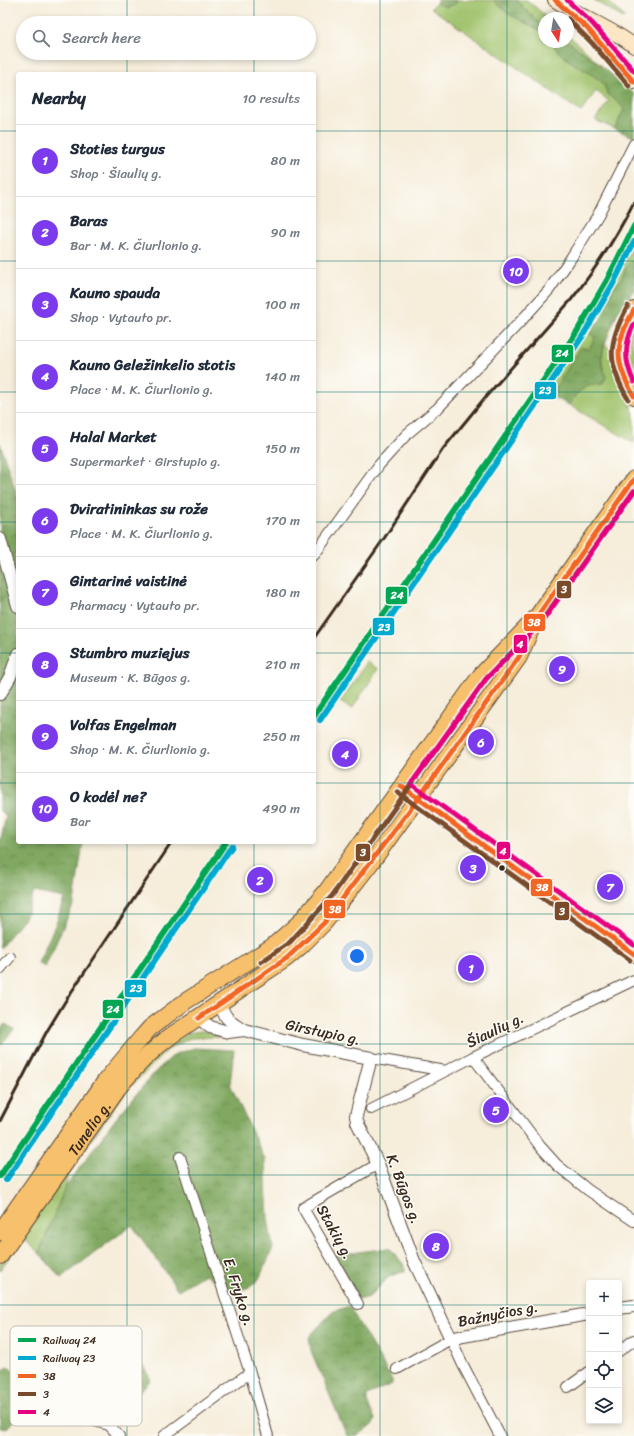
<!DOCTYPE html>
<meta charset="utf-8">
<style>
body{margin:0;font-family:Sriracha,sans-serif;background:#f6f6f7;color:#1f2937}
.controls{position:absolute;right:12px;bottom:12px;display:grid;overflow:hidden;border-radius:4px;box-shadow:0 2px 6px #0003}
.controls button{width:36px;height:36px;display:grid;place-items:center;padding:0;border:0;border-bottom:1px solid #e0e1e3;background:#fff;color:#1f2937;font:20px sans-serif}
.compass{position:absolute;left:538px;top:12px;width:36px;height:36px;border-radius:50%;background:#fff;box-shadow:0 2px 6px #0003;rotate:168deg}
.you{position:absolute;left:357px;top:956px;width:14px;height:14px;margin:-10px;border:3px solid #fff;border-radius:50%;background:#1a73e8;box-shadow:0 0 0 6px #1a73e833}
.badge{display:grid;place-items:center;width:26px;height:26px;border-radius:50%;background:#7c3aed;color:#fff;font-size:13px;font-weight:700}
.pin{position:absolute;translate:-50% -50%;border:2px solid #fff;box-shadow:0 1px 4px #0006}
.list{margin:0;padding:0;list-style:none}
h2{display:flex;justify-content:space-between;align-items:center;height:52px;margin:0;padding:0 16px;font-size:17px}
h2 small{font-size:13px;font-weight:400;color:#747a83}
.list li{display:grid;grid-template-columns:26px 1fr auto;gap:12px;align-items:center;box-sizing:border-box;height:72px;padding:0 16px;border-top:1px solid #e0e1e3}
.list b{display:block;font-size:15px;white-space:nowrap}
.list p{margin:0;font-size:13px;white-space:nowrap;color:#747a83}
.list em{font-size:13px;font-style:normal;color:#747a83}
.icon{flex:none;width:22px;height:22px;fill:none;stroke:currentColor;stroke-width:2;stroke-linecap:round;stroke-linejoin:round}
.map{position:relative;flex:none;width:634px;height:1436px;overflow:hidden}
.search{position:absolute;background:#fff;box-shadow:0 2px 6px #0003;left:16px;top:16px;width:300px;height:44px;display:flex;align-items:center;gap:10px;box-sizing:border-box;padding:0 14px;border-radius:22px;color:#747a83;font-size:15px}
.panel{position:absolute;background:#fff;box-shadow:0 2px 6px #0003;left:16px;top:72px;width:300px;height:772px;border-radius:4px}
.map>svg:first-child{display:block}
.green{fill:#a0c26c;stroke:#6e7645}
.forest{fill:url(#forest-crowns);stroke:#5e693f}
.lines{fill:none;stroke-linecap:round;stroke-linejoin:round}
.minor-casing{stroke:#57473a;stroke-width:12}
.tertiary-casing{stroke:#57473a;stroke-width:14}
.secondary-casing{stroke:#57473a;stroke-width:16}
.primary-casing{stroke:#57473a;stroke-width:18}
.minor{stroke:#fff;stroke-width:10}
.tertiary{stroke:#fff;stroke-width:12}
.secondary{stroke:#fce6c4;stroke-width:14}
.primary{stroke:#f7c06c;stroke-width:16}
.rail{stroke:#3b2a1e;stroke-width:3}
.bus-1-casing{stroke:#fdfcf7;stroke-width:8}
.bus-2-casing{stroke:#fdfcf7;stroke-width:8}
.bus-3-casing{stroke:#fdfcf7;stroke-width:8}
.bus-1{stroke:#f26522;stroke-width:5}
.bus-2{stroke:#7a4b2a;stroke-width:5}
.bus-3{stroke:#e5007d;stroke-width:5}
.rail-1-casing{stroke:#fdfcf7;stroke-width:9}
.rail-2-casing{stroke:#fdfcf7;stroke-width:9}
.rail-1{stroke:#00a651;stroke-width:6}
.rail-2{stroke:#00a9ce;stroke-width:6}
.grid{fill:none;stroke:#0f766e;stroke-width:1;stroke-opacity:0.55}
.bus-dot{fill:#3b2a1e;stroke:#fdfcf7;stroke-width:1.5}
.labels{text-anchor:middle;stroke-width:3;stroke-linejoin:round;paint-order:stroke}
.street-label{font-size:15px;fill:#3b2a1e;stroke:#fdfcf7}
.key{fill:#fdfcf7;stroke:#c3bdb6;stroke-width:1}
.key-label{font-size:11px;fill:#3b2a1e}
.line-badge{stroke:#fdfcf7;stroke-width:1.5}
.badge-label{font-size:11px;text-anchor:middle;font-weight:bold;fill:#fff}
</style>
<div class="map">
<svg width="634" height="1436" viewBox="0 0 634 1436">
<defs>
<pattern id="forest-crowns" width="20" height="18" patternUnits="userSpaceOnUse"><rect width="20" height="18" fill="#80a860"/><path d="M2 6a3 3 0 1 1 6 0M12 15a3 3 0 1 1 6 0" fill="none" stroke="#6a894f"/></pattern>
</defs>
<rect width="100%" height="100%" fill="#fdfcf7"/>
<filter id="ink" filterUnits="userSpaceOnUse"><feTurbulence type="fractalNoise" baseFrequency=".025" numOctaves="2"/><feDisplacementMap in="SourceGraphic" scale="8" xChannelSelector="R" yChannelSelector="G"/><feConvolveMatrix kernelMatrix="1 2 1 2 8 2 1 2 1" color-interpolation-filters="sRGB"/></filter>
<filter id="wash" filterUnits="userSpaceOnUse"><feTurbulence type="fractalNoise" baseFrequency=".012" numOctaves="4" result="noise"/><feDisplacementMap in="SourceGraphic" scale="16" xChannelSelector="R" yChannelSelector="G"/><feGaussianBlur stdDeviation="0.9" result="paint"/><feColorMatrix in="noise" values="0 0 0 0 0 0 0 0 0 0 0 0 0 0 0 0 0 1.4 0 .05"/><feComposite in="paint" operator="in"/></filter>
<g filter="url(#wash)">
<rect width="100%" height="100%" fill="#f6edda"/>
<g class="green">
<path d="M458 0H493L509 14 543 32 544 31V42H553C555 57 592 72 603 83 605 86 606 91 608 94 613 100 619 102 624 109L615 129 595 120 609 101 596 91 581 112 431 8 436 3 446 7 455 4Z"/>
<path d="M516 0H527L548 18H544V28Z"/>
<path d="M594 0H607L625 17 623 18Z"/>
<path d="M568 35 604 68 568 41Z"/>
<path d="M634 242V261L631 262 626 267 622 278 613 288 610 298 602 310 596 323 590 328 595 338 589 349 581 347 551 396 543 392 544 387 625 263Z"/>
<path d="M634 326 631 337 634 352V383L627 366 626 341Z"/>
<path d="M605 343 609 349 612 365 629 400 634 414V443L569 405 576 394 588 385H599L606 377C601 363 601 358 605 343Z"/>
<path d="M367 662 378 669 352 709 340 702Z"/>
<path d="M201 1031 225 1035V1037L190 1038 167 1050 124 1094 69 1171 65 1188 39 1253 23 1238 0 1270V1265L40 1208 140 1070 187 1033Z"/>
</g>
<g class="forest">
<path d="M438 0H458L455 4 446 7 436 3Z"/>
<path d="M493 0H516L544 28V31L543 32 509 14Z"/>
<path d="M568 41 604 68 634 94V134L633 137 615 129 624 109C619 102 613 100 608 94 606 91 605 86 603 83 592 72 555 57 553 42H568Z"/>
<path d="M634 261V290L618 312 605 343 601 357 602 365 606 377 603 384 588 385 576 394 569 405 551 396 581 347 589 349 595 338 590 334V328L596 323 602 310 610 298 613 288 622 278 626 267 631 262Z"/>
<path d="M0 443 18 499V842H83L74 903 45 967 38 963 56 923 64 898 34 892 26 916 0 948V844L6 816 0 811Z"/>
<path d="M5 1024 14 1029 0 1046V1029Z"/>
<path d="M194 1048 234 1050 230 1084 265 1160 268 1219 273 1248 259 1279 250 1287 239 1290 223 1288 205 1274 178 1290 132 1225 61 1278 39 1253 65 1188 114 1121 155 1072 175 1054Z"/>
<path d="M390 1248 405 1266V1271L389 1277 369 1297 359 1300 334 1255Z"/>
<path d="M349 1306 392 1380V1384L367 1395V1402L375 1419 373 1425 357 1436H347L311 1351 309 1337 332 1312Z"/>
<path d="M129 1341 151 1380 111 1418 98 1414 35 1405 27 1406 6 1429 0 1428V1372L8 1367 39 1391Z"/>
</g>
</g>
<g filter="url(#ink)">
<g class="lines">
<defs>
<g id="minor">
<path d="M314 555 379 465 407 434 438 408 521 321 549 290 571 258 598 215 634 144"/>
<path d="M0 969 10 957"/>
<path d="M473 1057 540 1146 557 1165 588 1190 634 1221"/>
<path d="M371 1058 446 1071"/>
<path d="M371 1109 473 1057 634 980"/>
<path d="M180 1157 250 1373 268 1436"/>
<path d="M358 1304 303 1208 378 1164"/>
<path d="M619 1351 634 1340"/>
<path d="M397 1369 451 1339 463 1365 500 1436"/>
<path d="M568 1387 589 1372"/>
<path d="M81 1417 109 1425 119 1436"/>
<path d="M164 1436 245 1376 250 1373"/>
</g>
<g id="tertiary">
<path d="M0 539 18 606"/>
<path d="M0 694 10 677 18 654"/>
<path d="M221 1003C223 1019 232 1022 244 1030"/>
<path d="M199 1018 210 1027 228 1032 244 1030 303 1045 371 1058 356 1116 357 1122 378 1164 414 1261 451 1339 463 1336 589 1314"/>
<path d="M619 1308 634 1306"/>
</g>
<g id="secondary">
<path d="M555 0C580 17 610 27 634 46"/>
<path d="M569 10 604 46 634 82"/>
</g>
<g id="primary">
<path d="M634 310C613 343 614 364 634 396"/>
<path d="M410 793 634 954"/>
<path d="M0 1232 106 1080 142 1037 150 1028 186 1001 273 946 299 923 326 892 481 675 536 618 634 479"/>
<path id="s1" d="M0 1256 118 1088C135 1068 150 1051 172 1035L287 958 301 946 324 923 373 860 519 657 532 627"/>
</g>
</defs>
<use href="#minor" class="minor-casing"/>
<use href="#tertiary" class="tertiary-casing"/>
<use href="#secondary" class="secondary-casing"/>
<use href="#primary" class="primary-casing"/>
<use href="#minor" class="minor"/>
<use href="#tertiary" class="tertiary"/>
<use href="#secondary" class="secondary"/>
<use href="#primary" class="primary"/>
<g class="rail">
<path d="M314 638 385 537 443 449 483 400 571 300C595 270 617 236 634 202"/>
<path d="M0 1121 47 1031 66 1000 172 842"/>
</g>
<defs>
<g id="bus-1">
<path d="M555 0 587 28 634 82"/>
<path d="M634 310C614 344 614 362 634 396"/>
<path d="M401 786 634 954"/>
<path d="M199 1018 287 958 324 923 418 799 519 657 536 618 634 479"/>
</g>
<g id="bus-2">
<path d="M568 19 592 43 629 86"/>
<path d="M628 399C607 363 607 343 628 306"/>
<path d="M397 792 630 960"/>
<path d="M261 962 290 942 332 896 486 679 541 622 634 491"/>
</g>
<g id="bus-3">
<path d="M567 0 592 23 634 71"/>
<path d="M634 324C624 344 624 361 634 382"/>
<path d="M634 491 542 622 486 679 411 784 634 945"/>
</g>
</defs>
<use href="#bus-1" class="bus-1-casing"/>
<use href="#bus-2" class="bus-2-casing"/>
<use href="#bus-3" class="bus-3-casing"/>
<use href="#bus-1" class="bus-1"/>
<use href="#bus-2" class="bus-2"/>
<use href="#bus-3" class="bus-3"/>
<defs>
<g id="rail-1">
<path d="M314 716 576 333 607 280 634 226"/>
<path d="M0 1176 226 842"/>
</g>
<g id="rail-2">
<path d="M320 720 582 337 613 284 634 242"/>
<path d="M6 1180 232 846"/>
</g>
</defs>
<use href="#rail-1" class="rail-1-casing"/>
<use href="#rail-2" class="rail-2-casing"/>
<use href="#rail-1" class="rail-1"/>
<use href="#rail-2" class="rail-2"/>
</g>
</g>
<path class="grid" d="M127 0V23M254 0V23M380 0V1436M507 0V1436M127 53V74M254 53V74M0 131H18M314 131H634M0 261H18M314 261H634M0 392H18M314 392H634M0 522H18M314 522H634M0 653H18M314 653H634M0 783H18M314 783H634M127 842V1436M254 842V1436M0 914H634M0 1044H634M0 1175H634M0 1305H589M619 1305H634"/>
<circle class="bus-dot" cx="502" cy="868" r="3.5"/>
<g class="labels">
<g class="street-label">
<text transform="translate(495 1030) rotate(-26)" y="5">Šiaulių g.</text>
<text transform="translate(323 1032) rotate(12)" y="5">Girstupio g.</text>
<text dy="5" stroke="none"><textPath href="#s1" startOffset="156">Tunelio g.</textPath></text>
<text transform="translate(404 1189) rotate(69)" y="5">K. Būgos g.</text>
<text transform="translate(335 1232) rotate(61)" y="5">Stakių g.</text>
<text transform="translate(239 1292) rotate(72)" y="5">E. Fryko g.</text>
<text transform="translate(498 1314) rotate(-11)" y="5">Bažnyčios g.</text>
</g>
</g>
<rect x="10" y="1326" width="132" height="100" rx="6" class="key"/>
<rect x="18" y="1338" width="18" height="4" fill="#00a651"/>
<rect x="18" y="1356" width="18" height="4" fill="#00a9ce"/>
<rect x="18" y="1374" width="18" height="4" fill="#f26522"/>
<rect x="18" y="1392" width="18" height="4" fill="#7a4b2a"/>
<rect x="18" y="1410" width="18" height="4" fill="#e5007d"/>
<g class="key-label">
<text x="43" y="1344">Railway 24</text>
<text x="43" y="1362">Railway 23</text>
<text x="43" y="1380">38</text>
<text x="43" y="1398">3</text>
<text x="43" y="1416">4</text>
</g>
<g class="line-badge">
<rect x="551" y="344" width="23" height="19" rx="4" fill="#00a651"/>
<rect x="534" y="381" width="23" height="19" rx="4" fill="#00a9ce"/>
<rect x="556" y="580" width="16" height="19" rx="4" fill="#7a4b2a"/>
<rect x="385" y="586" width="23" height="19" rx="4" fill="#00a651"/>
<rect x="523" y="613" width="23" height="19" rx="4" fill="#f26522"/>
<rect x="372" y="617" width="23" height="19" rx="4" fill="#00a9ce"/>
<rect x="513" y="634" width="15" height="20" rx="4" fill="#e5007d"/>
<rect x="496" y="841" width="15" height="19" rx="4" fill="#e5007d"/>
<rect x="355" y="843" width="16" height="19" rx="4" fill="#7a4b2a"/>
<rect x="530" y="878" width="23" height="19" rx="4" fill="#f26522"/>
<rect x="323" y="899" width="23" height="20" rx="4" fill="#f26522"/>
<rect x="554" y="901" width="16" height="20" rx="4" fill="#7a4b2a"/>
<rect x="124" y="979" width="23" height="19" rx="4" fill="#00a9ce"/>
<rect x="102" y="999" width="22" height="20" rx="4" fill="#00a651"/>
</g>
<g class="badge-label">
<text x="562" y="357">24</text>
<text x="545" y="394">23</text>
<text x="564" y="593">3</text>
<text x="397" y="599">24</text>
<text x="534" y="626">38</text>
<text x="384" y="631">23</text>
<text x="520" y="648">4</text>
<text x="503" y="855">4</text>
<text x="363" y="856">3</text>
<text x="542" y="891">38</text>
<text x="335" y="913">38</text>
<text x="562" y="915">3</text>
<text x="136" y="992">23</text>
<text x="113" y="1013">24</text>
</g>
</svg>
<div class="controls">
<button>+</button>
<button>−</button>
<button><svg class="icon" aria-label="locate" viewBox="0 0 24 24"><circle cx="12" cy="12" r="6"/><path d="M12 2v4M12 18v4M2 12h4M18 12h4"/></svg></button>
<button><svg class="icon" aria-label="layers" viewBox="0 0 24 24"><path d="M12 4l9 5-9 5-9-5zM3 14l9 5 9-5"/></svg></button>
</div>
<svg class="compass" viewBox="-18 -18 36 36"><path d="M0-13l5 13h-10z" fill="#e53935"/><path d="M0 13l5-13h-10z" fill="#747a83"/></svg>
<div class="you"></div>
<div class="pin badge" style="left:471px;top:968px">1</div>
<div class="pin badge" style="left:260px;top:880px">2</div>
<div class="pin badge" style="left:473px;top:868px">3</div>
<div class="pin badge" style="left:345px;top:754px">4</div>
<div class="pin badge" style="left:496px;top:1110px">5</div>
<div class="pin badge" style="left:481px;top:742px">6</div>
<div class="pin badge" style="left:610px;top:887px">7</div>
<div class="pin badge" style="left:436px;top:1246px">8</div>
<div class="pin badge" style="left:562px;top:669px">9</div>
<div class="pin badge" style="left:516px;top:271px">10</div>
<div class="search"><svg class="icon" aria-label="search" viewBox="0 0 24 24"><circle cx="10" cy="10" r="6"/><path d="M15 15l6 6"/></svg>Search here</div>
<section class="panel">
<h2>Nearby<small>10 results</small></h2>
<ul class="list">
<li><span class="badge">1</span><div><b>Stoties turgus</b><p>Shop · Šiaulių g.</p></div><em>80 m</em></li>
<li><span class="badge">2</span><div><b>Baras</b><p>Bar · M. K. Čiurlionio g.</p></div><em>90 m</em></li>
<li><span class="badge">3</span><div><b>Kauno spauda</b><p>Shop · Vytauto pr.</p></div><em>100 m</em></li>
<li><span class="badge">4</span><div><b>Kauno Geležinkelio stotis</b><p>Place · M. K. Čiurlionio g.</p></div><em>140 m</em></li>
<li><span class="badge">5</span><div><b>Halal Market</b><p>Supermarket · Girstupio g.</p></div><em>150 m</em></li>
<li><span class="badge">6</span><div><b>Dviratininkas su rože</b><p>Place · M. K. Čiurlionio g.</p></div><em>170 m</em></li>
<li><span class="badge">7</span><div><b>Gintarinė vaistinė</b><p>Pharmacy · Vytauto pr.</p></div><em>180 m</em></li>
<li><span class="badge">8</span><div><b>Stumbro muziejus</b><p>Museum · K. Būgos g.</p></div><em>210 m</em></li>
<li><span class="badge">9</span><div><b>Volfas Engelman</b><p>Shop · M. K. Čiurlionio g.</p></div><em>250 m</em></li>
<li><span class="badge">10</span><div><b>O kodėl ne?</b><p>Bar</p></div><em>490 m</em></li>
</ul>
</section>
</div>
